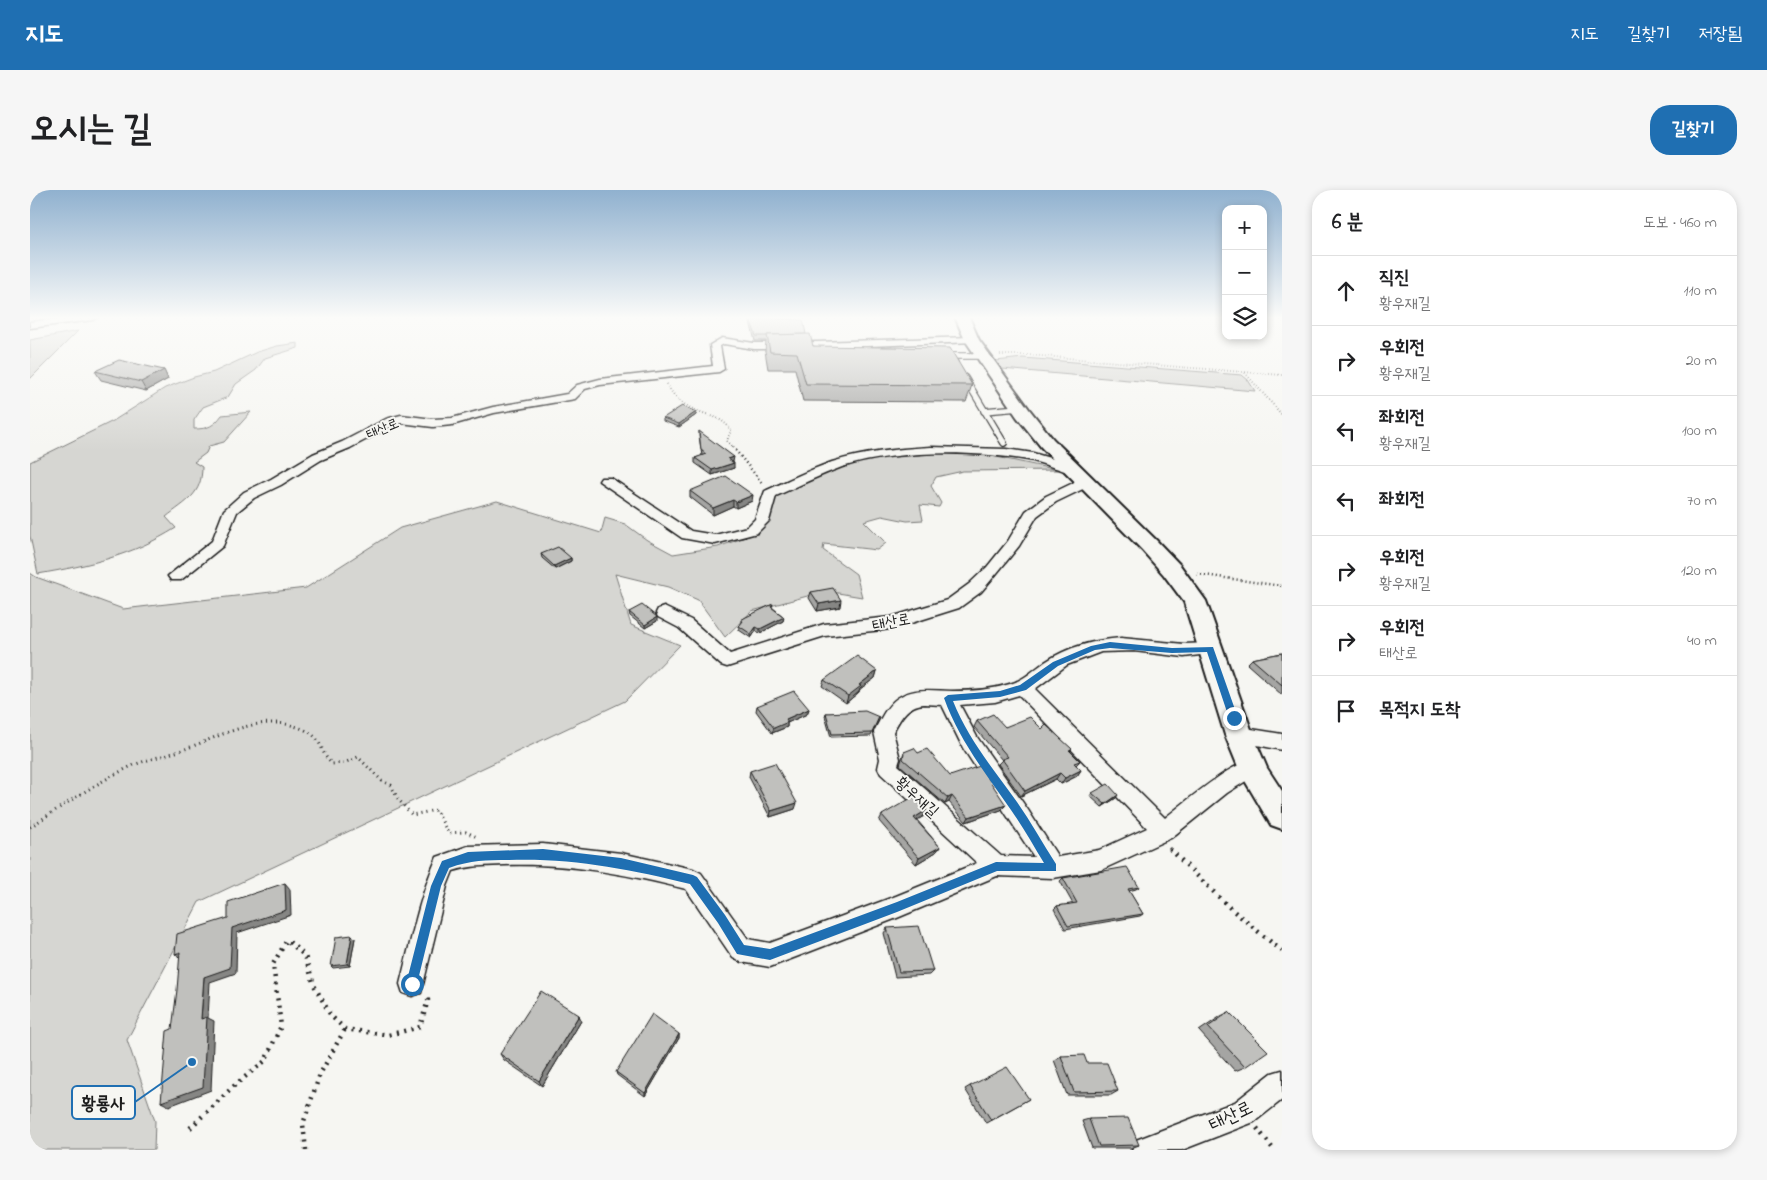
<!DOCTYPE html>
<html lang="ko">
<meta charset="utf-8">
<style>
body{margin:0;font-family:"Indie Flower","Poor Story",sans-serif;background:#f6f6f6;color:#202124}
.controls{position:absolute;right:15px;top:15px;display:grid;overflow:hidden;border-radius:10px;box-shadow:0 2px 8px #0003}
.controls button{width:45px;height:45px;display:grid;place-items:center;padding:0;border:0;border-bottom:1px solid #e0e0e0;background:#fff;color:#202124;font:25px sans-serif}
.stop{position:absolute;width:15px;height:15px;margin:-11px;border:4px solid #1f6fb2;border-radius:50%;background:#fff}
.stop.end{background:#1f6fb2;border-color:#fff;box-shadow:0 1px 5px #0008}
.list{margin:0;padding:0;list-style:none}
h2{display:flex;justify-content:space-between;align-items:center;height:65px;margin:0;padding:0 20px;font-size:21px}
h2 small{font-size:16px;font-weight:400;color:#757577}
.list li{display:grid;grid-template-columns:32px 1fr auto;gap:15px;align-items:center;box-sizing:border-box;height:70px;padding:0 20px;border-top:1px solid #e0e0e0}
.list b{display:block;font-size:19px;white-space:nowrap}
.list p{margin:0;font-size:16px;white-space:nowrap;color:#757577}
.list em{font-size:16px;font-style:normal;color:#757577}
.icon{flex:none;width:28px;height:28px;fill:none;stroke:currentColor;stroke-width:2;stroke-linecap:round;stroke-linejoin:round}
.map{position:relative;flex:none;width:1252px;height:960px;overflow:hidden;border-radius:20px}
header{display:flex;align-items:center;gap:30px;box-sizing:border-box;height:70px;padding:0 25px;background:#1f6fb2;color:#fff}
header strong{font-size:24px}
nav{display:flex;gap:28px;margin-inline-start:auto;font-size:18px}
.intro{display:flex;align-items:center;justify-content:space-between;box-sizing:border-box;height:120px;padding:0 30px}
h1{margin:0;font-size:35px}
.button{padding:12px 22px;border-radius:20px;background:#1f6fb2;color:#fff;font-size:18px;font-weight:700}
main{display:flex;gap:30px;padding:0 30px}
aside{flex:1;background:#fff;border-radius:20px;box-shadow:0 2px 8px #0003}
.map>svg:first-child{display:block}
.green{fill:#d6d6d2;stroke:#797977}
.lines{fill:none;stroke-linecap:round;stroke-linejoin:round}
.lane-casing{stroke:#1c1c1c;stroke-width:8}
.street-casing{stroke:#1c1c1c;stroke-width:3}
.secondary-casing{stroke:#1c1c1c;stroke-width:4}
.path-far3{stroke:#1c1c1c;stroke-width:2;stroke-dasharray:0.5 2.5;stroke-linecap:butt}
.path-far2{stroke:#1c1c1c;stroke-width:2.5;stroke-dasharray:1 3;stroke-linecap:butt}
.path-far1{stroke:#1c1c1c;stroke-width:3;stroke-dasharray:1 4;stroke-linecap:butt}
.path{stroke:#1c1c1c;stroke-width:4.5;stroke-dasharray:2 5.5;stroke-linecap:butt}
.lane{stroke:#f6f6f2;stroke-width:5.5}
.street{fill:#f6f6f2;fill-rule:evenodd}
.secondary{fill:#f6f6f2;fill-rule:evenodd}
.wall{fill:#a5a5a3;stroke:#1c1c1c}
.shaded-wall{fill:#868684;stroke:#1c1c1c}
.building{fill:#c0c0bd;stroke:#1c1c1c}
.route{fill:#1f6fb2}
.labels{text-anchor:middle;stroke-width:4;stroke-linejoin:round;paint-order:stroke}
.far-street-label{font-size:14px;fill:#1c1c1c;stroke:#f6f6f2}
.street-label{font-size:16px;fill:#1c1c1c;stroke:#f6f6f2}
.near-street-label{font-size:19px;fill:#1c1c1c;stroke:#f6f6f2}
.leader{fill:none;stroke:#1f6fb2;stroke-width:2}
.callout-dot{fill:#1f6fb2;stroke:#f6f6f2;stroke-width:2}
.callout{fill:#f6f6f2;stroke:#1f6fb2;stroke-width:2}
.callout-label{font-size:18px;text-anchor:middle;font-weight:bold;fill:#1c1c1c}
</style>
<header>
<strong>지도</strong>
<nav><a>지도</a><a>길찾기</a><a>저장됨</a></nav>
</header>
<div class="intro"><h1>오시는 길</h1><a class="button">길찾기</a></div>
<main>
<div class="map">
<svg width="1252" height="960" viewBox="0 0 1252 960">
<rect width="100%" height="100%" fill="#f6f6f2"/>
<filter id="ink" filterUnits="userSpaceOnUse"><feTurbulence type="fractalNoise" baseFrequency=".02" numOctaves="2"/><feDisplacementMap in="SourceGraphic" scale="10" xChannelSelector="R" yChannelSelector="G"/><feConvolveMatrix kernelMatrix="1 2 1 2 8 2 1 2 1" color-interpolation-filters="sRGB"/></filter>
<g filter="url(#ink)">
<g class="green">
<path d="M48 141 0 189V150Z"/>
<path d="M268 153V158L235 168 226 180 206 194 198 207 173 217 164 230V239C178 239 184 236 192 225L221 222 194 252 179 256 176 263 164 272 172 277C172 305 156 311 136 327L146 338C101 366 60 375 8 384L0 346V272L83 231 135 198 164 187 184 182 227 162 247 156Z"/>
<path d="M993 168 1212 185 1218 190 1225 201 972 179 966 171Z"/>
<path d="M913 263 957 265 1028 280 933 281 906 287 901 296 911 313 909 317 890 315 893 330 877 331 852 326 834 331 856 353 847 360 794 354 793 360 826 384 832 407 796 401 722 421 695 447 668 410 638 397 585 384 601 435 650 455 595 511 169 712 97 850 125 931 124 960H0V383L6 387 93 419 276 398 370 338 467 311 571 343 575 328 595 334 617 350 643 364 688 357 727 343 746 304 805 279 833 270Z"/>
</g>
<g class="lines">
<defs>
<g id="lane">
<path d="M925 173 921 166H955"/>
<path d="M935 188 974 253"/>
<path d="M954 221 989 218"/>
</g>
<g id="street">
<path d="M43 127H68L63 130 0 138V132Z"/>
<path d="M942 147 947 150 946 152 755 159H724L694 154 690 156 694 179 689 182 570 195 555 199 545 209 464 223 422 235 403 237 371 233 364 235 320 258 291 270 251 295 224 308 207 322 193 356 151 390H141L138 386 182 351 194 320 214 302 241 289 283 264 312 252 356 229 371 225 403 229 422 228 463 217 537 204 547 195 570 189 683 176 680 155 692 148 724 153H755Z"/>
<path d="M901 257 976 259 1003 263 1050 277 1051 280 1045 284C1029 280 1014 273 998 270 941 260 867 260 812 277 790 285 768 296 746 306L739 331 727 343 685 354 652 348 569 291 571 288H581L661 341 685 345 717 337 725 329 735 301C757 291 779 280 802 272 834 262 867 259 901 257Z"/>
<path d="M1054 285 1061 289 1053 299 1026 312 1007 326 989 356 967 383 951 402 929 418 862 439 795 446 697 477 691 475 649 438 628 427 626 423 628 419 634 417 661 430 700 464 794 434 861 427 917 410 939 394 957 377 978 351 996 321 1016 306 1043 293 1049 286Z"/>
<path d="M1091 448 1154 454 1180 453 1186 455 1189 459 1186 463 1154 467 1104 461 1071 462 1037 475 1005 499 1135 628C1149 617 1199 575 1213 574 1219 573 1226 576 1232 578L1235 584 1232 590 1225 592 1216 591 1197 603 1141 648 1071 680 1023 688 967 686 867 728 740 777 711 772 703 768 656 699C595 684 539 673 475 675 457 676 441 675 423 681L417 696 391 803 382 806 373 803 370 794C381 751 389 707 407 667L438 656 513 654 591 663 663 679 671 683 718 749 740 753 866 706 947 673 851 584 848 578 850 569 844 542C850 530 858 512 871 506 887 497 906 501 923 501 941 501 959 500 976 495 992 492 1002 481 1015 472 1037 457 1065 450 1091 448ZM989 505 1117 638 1069 660 1028 667 998 620 947 547 930 515 965 512ZM894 514 912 515 933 558 1004 667 971 666 868 575 870 569 863 542C870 529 877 515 894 514Z"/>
<path d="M1209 537 1252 544V560L1202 550 1200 545 1202 540Z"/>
<path d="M1252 880V910L1224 932 1152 960H1102L1106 950 1205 912 1242 883Z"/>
</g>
<path id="secondary" d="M925 127H939L949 150 999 219 1023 249 1126 350 1150 375 1176 411 1223 545 1237 578 1252 601V639L1241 635 1211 584 1195 545 1154 412 1134 385 1112 360 1011 257 987 227 935 150Z"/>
</defs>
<use href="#lane" class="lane-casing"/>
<use href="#street" class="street-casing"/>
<use href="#secondary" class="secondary-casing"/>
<g class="path-far3">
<path d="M970 165H998L1252 185"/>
<path d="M1215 183 1252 225"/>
<path d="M637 194C654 229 687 218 701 240L697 251 705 259"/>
</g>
<g class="path-far2">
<path d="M703 257 732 293"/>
<path d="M1167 384 1252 396"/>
</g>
<g class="path-far1">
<path d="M0 637C34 615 67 592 104 575 121 568 138 565 155 559 194 545 233 521 275 540 294 549 289 562 302 574L314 573 328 567 352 591 361 595 368 609 382 625 406 620 418 643 436 642 447 647"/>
<path d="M1139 658 1141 660"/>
</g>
<g class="path">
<path d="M1140 659 1201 719 1252 761"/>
<path d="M160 938 206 894 235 871 251 836 243 774 257 750 275 766 284 795 301 826 315 839 358 845 390 837 398 810 395 807"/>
<path d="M1227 938 1244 960"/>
<path d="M276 960 273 934 290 884 315 839"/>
</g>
<use href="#lane" class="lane"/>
<use href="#street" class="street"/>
<use href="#secondary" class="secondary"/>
</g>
<g class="wall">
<path d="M720 128 776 144 783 156 942 195 936 212 773 211 765 179H738L735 161 736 151H725L720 132Z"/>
<path d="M134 180 138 189 116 201 71 190 65 181Z"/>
<path d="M666 222V225L649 237 633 231V228Z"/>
<path d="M669 241 703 272H702L704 278 682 285 665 273V268L672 266 669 246Z"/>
<path d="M660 301 722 311 706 318 703 316 683 325 660 307Z"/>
<path d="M511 364 541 368V371L525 379 512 368Z"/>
<path d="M781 402 810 417 787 421 779 408Z"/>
<path d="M743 414 742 417 754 427 753 431 730 443 726 441 721 448 709 440V436L711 434V430Z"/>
<path d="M599 422 627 431 615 438 600 426Z"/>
<path d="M1252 463V505L1217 474 1222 469Z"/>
<path d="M847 481 845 488 830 499 829 502 816 513 792 496 794 490Z"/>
<path d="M727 516 779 519 777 524 757 533V537L742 543 726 521Z"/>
<path d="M796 523 849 527 841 546 801 547 795 526Z"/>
<path d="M947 531 975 537 1012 539 1042 559 1040 561 1050 571 1046 575 1051 580 1047 586 1031 594 1026 589 991 606 968 574 972 570 944 537Z"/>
<path d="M874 562 888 563 920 586 971 620 936 632 919 612 915 614 870 575 872 568Z"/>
<path d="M720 581 765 619 740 627 719 587Z"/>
<path d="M1062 603 1086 608 1072 617 1060 606Z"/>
<path d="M852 625 894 626 887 630 910 657 906 662 886 674 849 631Z"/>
<path d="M1033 688 1109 697 1106 699 1099 701 1113 724 1110 726 1035 739 1024 719 1027 716 1043 714 1030 691Z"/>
<path d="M857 738 903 781 899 785 865 787 854 743Z"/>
<path d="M322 745 325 748 320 776 303 778 301 776Z"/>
<path d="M1199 822 1215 877 1205 881 1169 841 1191 826Z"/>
<path d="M549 825 551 831 512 896 474 870 470 864Z"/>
<path d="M649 844V848L615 906 587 885 586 882Z"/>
<path d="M1031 866 1057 873 1088 901 1081 905H1037L1024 870Z"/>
<path d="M940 896 999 909 956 933 935 899Z"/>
<path d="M1059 929 1109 955 1101 958H1062L1052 931Z"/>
</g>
<g class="shaded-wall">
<path d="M134 180 138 189 116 201 111 192Z"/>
<path d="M666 222V225L649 237V234Z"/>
<path d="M704 267 703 272 698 274V269Z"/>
<path d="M704 273V278L682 285V280Z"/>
<path d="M723 305 722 311 706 318V312Z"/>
<path d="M703 310V316L683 325V318Z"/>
<path d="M541 368V371L525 379 524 376Z"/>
<path d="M811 410 810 417 787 421 789 414Z"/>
<path d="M627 427V431L615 438V435Z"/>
<path d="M754 427 753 431 730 443V439Z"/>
<path d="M726 437V441L721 448V444Z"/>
<path d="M847 481 845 488 830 499 829 502 816 513 818 506 829 495Z"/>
<path d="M779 519 777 524 757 533V537L742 543 744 538 756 529Z"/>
<path d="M1051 580 1047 586 1031 594 1035 588Z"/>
<path d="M1030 583 1026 589 991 606 995 601Z"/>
<path d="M1088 605 1086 608 1072 617 1075 614Z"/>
<path d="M922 606 919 612 915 614 918 608Z"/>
<path d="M767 613 765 619 740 627 741 621Z"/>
<path d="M976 615 971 620 936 632 939 627Z"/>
<path d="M897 620 894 626 881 634 884 628Z"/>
<path d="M910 657 906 662 886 674 889 668Z"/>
<path d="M255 693 260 699 261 725 207 743 206 783 180 792 178 828 184 831 181 900 139 916 131 912 171 829 174 787 202 738Z"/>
<path d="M322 745 325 748 320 776 317 774Z"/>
<path d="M150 762 152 769 145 764Z"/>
<path d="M549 825 551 831 512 896 509 891Z"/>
<path d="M649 844V848L615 906V903Z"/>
</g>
<g class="building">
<path d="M720 128 773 130 776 144 737 145V146H726Z"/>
<path d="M780 144 783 156 920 158 942 195 776 194 767 163 740 162 737 145Z"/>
<path d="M89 170 134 180 111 192 65 181Z"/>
<path d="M652 216 666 222 649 234 633 228Z"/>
<path d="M669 241 704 267 698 269 704 273 682 280 665 268 676 264 671 260Z"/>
<path d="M696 286 723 305 706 312 703 310 683 318 660 301Z"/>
<path d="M528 357 541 368 524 376 511 364Z"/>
<path d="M803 398 811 410 789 414 781 402Z"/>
<path d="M743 414 741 417 754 427 730 439 726 437 721 444 709 436 713 431 711 430 716 427Z"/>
<path d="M612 415 627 427 615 435 599 422Z"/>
<path d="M1252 463V495L1222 469Z"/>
<path d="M827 466 847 481 829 495 831 496 818 506 794 490Z"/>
<path d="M764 501 779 519 756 529 758 532 744 538 727 516Z"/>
<path d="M835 521 849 527 842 543 802 544 796 523Z"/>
<path d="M963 524 975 537 1000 527 1012 539 1016 535 1042 559 1039 560 1050 571 1044 573 1051 580 1035 588 1030 583 995 601 972 569 978 567 947 531Z"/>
<path d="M884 558 888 563 897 559 920 586 950 576 976 615 939 627 922 606 918 608 873 569 874 562Z"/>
<path d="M745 573 767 613 741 621 720 581Z"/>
<path d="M1078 594 1088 605 1075 614 1062 603Z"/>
<path d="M883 607 897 620 884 628 910 657 889 668 852 625Z"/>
<path d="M1097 677 1109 697 1098 699 1113 724 1038 736 1027 716 1047 713 1033 688Z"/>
<path d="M255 693 256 720 202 738 200 778 174 787 171 829 177 827 173 897 131 912 137 841 142 839 147 800 150 762 145 764 147 744 198 728V712Z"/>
<path d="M889 736 903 781 869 782 857 738Z"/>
<path d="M322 745 317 774 301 776 306 747Z"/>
<path d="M511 801 549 825 509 891 470 864Z"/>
<path d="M1199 822 1238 861 1215 877 1178 837Z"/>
<path d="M622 824 649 844 615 903 586 882Z"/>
<path d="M1054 865 1057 873H1077L1088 901 1044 902 1031 866Z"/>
<path d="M977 877 999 909 961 930 940 896Z"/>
<path d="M1098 928 1109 955 1069 956 1059 929Z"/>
</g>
</g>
<linearGradient id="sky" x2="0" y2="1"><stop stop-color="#90b1cf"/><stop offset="0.49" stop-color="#fbfbf9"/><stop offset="1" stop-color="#fbfbf9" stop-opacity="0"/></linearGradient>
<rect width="1252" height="261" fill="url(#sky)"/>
<path class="route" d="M1080 452 1142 458 1183 457 1208 528 1204 532 1199 528 1177 462 1142 463 1080 458 1065 460 1028 476 996 500 970 507 923 511C938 549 964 580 987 612 1001 632 1013 654 1026 674V681H967L867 722 740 770 707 764 688 733 660 694C598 679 543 668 479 670 456 670 441 670 419 678L411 696 387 794 386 798 382 800 378 798 376 794 401 696 412 671 438 662 513 659 591 668 663 685 667 687 695 725 714 755 740 759 867 712 966 672 1014 673C1003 655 993 637 981 620 956 584 929 550 914 508L918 505 970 501 990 495 1023 472 1061 456Z"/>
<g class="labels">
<g class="far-street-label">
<text transform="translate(352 238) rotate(-23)" y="5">태산로</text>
</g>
<g class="street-label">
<text transform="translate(861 431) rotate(-11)" y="6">태산로</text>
<text transform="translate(888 606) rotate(42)" y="6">황우재길</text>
</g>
<g class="near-street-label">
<text transform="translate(1200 925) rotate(-26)" y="7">태산로</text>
</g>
</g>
<path class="leader" d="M162 872L105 912"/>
<circle class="callout-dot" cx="162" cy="872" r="5"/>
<rect class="callout" x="42" y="896" width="63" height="33" rx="5"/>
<g class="callout-label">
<text x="73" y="919">황룡사</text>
</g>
</svg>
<div class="controls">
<button>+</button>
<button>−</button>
<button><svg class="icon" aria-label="layers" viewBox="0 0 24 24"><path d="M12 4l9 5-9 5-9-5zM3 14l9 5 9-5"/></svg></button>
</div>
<div class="stop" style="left:382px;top:794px"></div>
<div class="stop end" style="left:1204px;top:528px"></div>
</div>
<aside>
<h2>6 분<small>도보 · 460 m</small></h2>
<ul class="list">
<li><svg class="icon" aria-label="ahead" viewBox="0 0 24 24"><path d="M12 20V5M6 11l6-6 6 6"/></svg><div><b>직진</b><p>황우재길</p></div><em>110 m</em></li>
<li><svg class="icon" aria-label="right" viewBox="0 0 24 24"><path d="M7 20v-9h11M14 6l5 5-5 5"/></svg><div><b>우회전</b><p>황우재길</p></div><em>20 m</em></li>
<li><svg class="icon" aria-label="left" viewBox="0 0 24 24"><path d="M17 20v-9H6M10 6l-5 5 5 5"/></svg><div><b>좌회전</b><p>황우재길</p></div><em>100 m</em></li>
<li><svg class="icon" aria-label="left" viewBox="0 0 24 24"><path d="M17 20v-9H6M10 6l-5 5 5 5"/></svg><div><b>좌회전</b></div><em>70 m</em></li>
<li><svg class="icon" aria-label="right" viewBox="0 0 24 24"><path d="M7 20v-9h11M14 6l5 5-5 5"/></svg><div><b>우회전</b><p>황우재길</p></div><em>120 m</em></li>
<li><svg class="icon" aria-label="right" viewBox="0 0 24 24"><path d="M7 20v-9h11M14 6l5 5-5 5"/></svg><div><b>우회전</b><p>태산로</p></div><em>40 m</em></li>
<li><svg class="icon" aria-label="arrive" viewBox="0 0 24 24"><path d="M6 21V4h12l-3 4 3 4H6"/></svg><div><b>목적지 도착</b></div></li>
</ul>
</aside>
</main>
